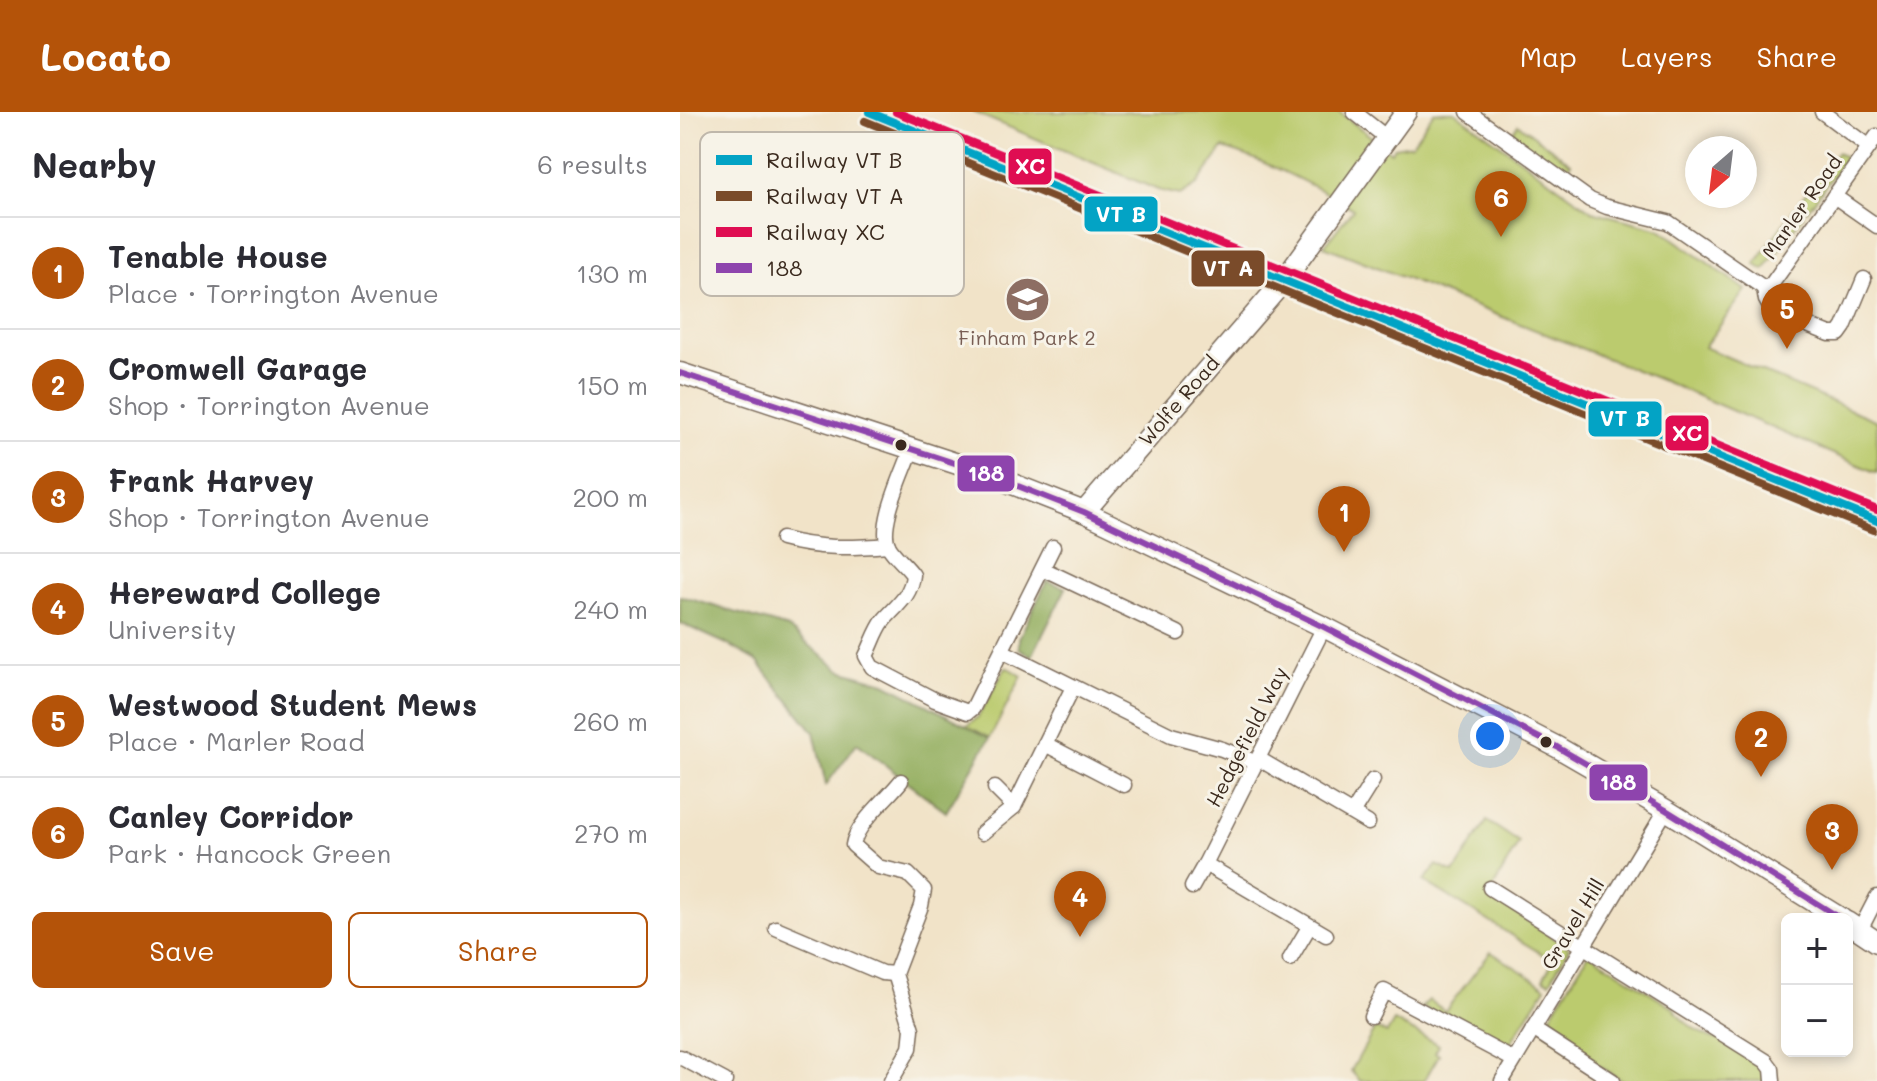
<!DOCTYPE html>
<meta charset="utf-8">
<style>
body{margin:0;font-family:Mali,sans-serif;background:#f2f2f3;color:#2b2b33}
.controls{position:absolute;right:24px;bottom:24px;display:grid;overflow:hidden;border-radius:12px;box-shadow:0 4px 12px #0003}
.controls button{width:72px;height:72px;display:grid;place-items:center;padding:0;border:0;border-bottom:2px solid #e1e1e2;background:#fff;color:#2b2b33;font:40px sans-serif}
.compass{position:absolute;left:1005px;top:24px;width:72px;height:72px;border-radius:50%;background:#fff;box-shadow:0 4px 12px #0003;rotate:208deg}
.you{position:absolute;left:810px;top:624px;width:28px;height:28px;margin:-20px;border:6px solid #fff;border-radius:50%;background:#1a73e8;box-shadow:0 0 0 12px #1a73e833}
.badge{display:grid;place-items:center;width:52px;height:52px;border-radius:50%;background:#b45309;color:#fff;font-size:26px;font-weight:700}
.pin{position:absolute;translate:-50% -66px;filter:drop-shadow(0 2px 4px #0008)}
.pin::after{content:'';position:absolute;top:42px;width:28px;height:24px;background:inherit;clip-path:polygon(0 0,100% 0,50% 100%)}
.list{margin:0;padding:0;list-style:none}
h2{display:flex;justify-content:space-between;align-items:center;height:104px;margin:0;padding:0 32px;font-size:34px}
h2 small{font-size:26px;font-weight:400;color:#7c7c81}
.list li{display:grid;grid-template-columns:52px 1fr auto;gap:24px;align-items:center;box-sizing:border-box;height:112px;padding:0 32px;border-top:2px solid #e1e1e2}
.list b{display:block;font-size:30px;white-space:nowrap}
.list p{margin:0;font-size:26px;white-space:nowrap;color:#7c7c81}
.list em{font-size:26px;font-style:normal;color:#7c7c81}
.actions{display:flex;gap:16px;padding:24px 32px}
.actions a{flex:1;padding:18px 0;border:2px solid #b45309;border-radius:12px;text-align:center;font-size:28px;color:#b45309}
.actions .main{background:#b45309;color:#fff}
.map{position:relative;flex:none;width:1197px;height:969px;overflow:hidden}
header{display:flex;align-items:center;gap:48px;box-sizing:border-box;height:112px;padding:0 40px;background:#b45309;color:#fff}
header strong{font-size:38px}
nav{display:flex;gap:44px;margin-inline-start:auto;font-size:28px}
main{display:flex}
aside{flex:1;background:#fff}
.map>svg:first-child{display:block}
.green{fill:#bbcb6e;stroke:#7b7a46;stroke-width:2}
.forest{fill:#94af61;stroke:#686c40;stroke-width:2}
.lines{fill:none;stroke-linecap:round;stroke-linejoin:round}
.street-casing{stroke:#7b6b5a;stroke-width:17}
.secondary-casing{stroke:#7b6b5a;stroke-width:23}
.street{stroke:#fff;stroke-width:14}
.secondary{stroke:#fff;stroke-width:20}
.bus-1-casing{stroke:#f7f3e8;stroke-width:12}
.bus-1{stroke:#8e44ad;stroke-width:6}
.rail-1-casing{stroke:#f7f3e8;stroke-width:14}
.rail-2-casing{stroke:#f7f3e8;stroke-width:14}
.rail-3-casing{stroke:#f7f3e8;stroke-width:14}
.rail-1{stroke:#03a3c5;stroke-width:8}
.rail-2{stroke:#7a4b2a;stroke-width:8}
.rail-3{stroke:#df0d52;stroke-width:8}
.bus-dot{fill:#3b2a1e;stroke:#f7f3e8;stroke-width:3}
.labels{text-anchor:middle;stroke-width:6;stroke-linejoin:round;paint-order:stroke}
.street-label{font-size:20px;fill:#3b2a1e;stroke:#f7f3e8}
.education-label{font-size:20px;fill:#785e54;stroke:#f7f3e8}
.key{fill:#f7f3e8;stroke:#bfb7ab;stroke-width:2}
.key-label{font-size:22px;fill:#3b2a1e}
.line-badge{stroke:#f7f3e8;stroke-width:3}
.badge-label{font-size:22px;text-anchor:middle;font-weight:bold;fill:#fff}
</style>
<header>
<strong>Locato</strong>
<nav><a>Map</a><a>Layers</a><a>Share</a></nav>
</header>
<main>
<aside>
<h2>Nearby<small>6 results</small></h2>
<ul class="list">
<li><span class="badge">1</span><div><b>Tenable House</b><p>Place · Torrington Avenue</p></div><em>130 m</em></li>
<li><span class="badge">2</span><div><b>Cromwell Garage</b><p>Shop · Torrington Avenue</p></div><em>150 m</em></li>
<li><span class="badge">3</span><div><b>Frank Harvey</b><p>Shop · Torrington Avenue</p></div><em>200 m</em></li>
<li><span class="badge">4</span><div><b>Hereward College</b><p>University</p></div><em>240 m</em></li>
<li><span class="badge">5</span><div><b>Westwood Student Mews</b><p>Place · Marler Road</p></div><em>260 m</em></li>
<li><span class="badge">6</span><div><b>Canley Corridor</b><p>Park · Hancock Green</p></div><em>270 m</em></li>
</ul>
<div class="actions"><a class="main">Save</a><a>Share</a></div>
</aside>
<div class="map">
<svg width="1197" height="969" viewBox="0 0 1197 969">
<rect width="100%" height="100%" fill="#f7f3e8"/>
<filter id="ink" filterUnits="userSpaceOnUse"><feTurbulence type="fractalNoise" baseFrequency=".0125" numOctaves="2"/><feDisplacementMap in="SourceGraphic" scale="16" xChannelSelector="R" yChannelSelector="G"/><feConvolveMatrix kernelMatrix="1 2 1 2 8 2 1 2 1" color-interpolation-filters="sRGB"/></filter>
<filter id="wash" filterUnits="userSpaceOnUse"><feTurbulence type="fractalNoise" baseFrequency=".006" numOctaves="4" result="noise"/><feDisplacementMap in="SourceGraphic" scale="32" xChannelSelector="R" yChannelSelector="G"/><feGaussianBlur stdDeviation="1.8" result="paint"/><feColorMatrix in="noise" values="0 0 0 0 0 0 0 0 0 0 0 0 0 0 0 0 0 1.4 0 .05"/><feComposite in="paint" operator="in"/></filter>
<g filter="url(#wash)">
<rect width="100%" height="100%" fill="#f1e3c8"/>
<g class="green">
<path d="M293 0H659L711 40 714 35 732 32 754 0H775L912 99 980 117 1066 178 1024 235 1197 309V361L981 268 644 134 673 97C636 74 584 48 543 36L517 72 500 83 478 78Z"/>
<path d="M838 12 891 51 883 61 831 23Z"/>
<path d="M1157 40 1166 46 1127 99 1118 92Z"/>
<path d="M1115 96 1124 103 1084 158 1075 152Z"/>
<path d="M326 555 342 564 310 626 286 614 298 605Z"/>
<path d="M807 709 839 730 809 783 889 836 870 870 863 867 873 849 744 769 757 753 774 761Z"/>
<path d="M811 840 866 875 827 936 742 895 749 888 765 899Z"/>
<path d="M909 841 994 896C999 909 1028 928 1042 928L1082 954 1087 969H943L867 921 865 913Z"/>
<path d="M714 909 759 933 755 941 759 943 744 969H680L671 959 695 916 707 921Z"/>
</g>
<g class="forest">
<path d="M367 469 386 476 352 544 339 536V526Z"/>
<path d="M0 484 108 516 160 558 205 571 310 626 266 700 177 631 146 673 134 620 77 549 49 533 0 511Z"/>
</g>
</g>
<g filter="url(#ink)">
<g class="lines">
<defs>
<g id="street">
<path d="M674 0 707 26"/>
<path d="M788 0 910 88 927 95 988 110 1084 176"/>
<path d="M1142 0 1189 35"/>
<path d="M1154 84 1197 114"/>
<path d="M1084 176 1091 173 1197 24"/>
<path d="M1084 176 1086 188 1092 199 1150 222H1159L1164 215 1184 167"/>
<path d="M231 339C224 360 197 414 209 435 215 445 226 453 233 463 231 484 217 493 204 508 196 518 192 533 186 544L192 555 255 588 288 600 293 596 373 435"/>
<path d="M102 427C138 437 170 436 208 433"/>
<path d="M363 457 498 521"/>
<path d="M644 515 525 752 646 823"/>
<path d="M322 539 491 623 542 637 577 651"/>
<path d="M365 632 444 673"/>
<path d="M579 647 688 711"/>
<path d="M315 676 334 695"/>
<path d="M673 700 693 668"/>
<path d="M302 721 334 695 393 575"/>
<path d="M512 775 525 752"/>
<path d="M810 776 1086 949 1092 957 1093 969"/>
<path d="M96 816 202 861 215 862"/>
<path d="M1180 818 1197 785"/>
<path d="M610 847 629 815"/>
<path d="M691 904 704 879 834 948"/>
<path d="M853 917 933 969"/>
<path d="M0 945 45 969"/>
<path d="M211 969 230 936 232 917 215 862 241 794 244 778 228 762 198 755 173 733C176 712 207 687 221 669"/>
<path d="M822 969 986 698"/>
</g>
<g id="secondary">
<path d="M610 160 726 0"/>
<path d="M0 261 302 360 404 400 644 515 877 635 986 698 1162 807"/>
<path d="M404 400 595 179"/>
<path d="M1167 810 1197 830"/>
</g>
</defs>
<use href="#street" class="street-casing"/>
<use href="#secondary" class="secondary-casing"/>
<use href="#street" class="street"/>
<use href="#secondary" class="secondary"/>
<defs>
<path id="bus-1" d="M0 261 302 360 404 400 644 515 877 635 986 698 1162 807"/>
</defs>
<use href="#bus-1" class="bus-1-casing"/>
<use href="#bus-1" class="bus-1"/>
<defs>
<path id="rail-1" d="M189 0 1197 409"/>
<path id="rail-2" d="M185 9 1193 418"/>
<path id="rail-3" d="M216 0 1197 398"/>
</defs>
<use href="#rail-1" class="rail-1-casing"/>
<use href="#rail-2" class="rail-2-casing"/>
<use href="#rail-3" class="rail-3-casing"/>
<use href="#rail-1" class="rail-1"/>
<use href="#rail-2" class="rail-2"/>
<use href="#rail-3" class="rail-3"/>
</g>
</g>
<defs>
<symbol id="school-disc" viewBox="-11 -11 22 22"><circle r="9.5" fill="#8d6e63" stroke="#f7f3e8"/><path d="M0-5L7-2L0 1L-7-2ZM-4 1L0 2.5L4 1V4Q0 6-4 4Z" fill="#fff"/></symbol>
</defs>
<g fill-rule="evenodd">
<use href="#school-disc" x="322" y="162" width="51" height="51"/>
</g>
<g class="bus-dot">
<circle cx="221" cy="333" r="7"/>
<circle cx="866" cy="630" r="7"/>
</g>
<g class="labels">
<g class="street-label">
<text transform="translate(1122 95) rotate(-55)" y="7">Marler Road</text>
<text transform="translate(499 289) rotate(-49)" y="7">Wolfe Road</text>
<text transform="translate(567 625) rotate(-63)" y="7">Hedgefield Way</text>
<text transform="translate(893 812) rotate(-59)" y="7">Gravel Hill</text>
</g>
<g class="education-label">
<text x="347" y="233">Finham Park 2</text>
</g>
</g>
<rect x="20" y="20" width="264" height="164" rx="12" class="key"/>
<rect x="36" y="43" width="36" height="10" fill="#03a3c5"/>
<rect x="36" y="79" width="36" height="10" fill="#7a4b2a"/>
<rect x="36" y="115" width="36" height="10" fill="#df0d52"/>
<rect x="36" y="151" width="36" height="10" fill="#8e44ad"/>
<g class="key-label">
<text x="86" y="56">Railway VT B</text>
<text x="86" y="92">Railway VT A</text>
<text x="86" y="128">Railway XC</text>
<text x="86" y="164">188</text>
</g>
<g class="line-badge">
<rect x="327" y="35" width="46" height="39" rx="8" fill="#df0d52"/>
<rect x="403" y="83" width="76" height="38" rx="8" fill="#03a3c5"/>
<rect x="510" y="137" width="76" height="39" rx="8" fill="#7a4b2a"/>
<rect x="907" y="288" width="76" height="38" rx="8" fill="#03a3c5"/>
<rect x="984" y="302" width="46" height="38" rx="8" fill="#df0d52"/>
<rect x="276" y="342" width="60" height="39" rx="8" fill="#8e44ad"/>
<rect x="908" y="651" width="61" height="39" rx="8" fill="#8e44ad"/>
</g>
<g class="badge-label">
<text x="350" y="62">XC</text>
<text x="441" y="110">VT B</text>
<text x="548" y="164">VT A</text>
<text x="945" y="314">VT B</text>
<text x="1007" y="329">XC</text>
<text x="306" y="369">188</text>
<text x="938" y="678">188</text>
</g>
</svg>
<div class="controls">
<button>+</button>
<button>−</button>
</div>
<svg class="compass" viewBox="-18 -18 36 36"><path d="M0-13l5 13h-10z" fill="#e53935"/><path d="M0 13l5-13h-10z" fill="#7c7c81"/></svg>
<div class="you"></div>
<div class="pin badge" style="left:664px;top:440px">1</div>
<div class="pin badge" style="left:1081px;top:665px">2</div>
<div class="pin badge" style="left:1152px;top:758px">3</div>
<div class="pin badge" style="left:400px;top:825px">4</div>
<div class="pin badge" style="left:1107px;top:237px">5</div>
<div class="pin badge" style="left:821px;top:125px">6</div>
</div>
</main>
